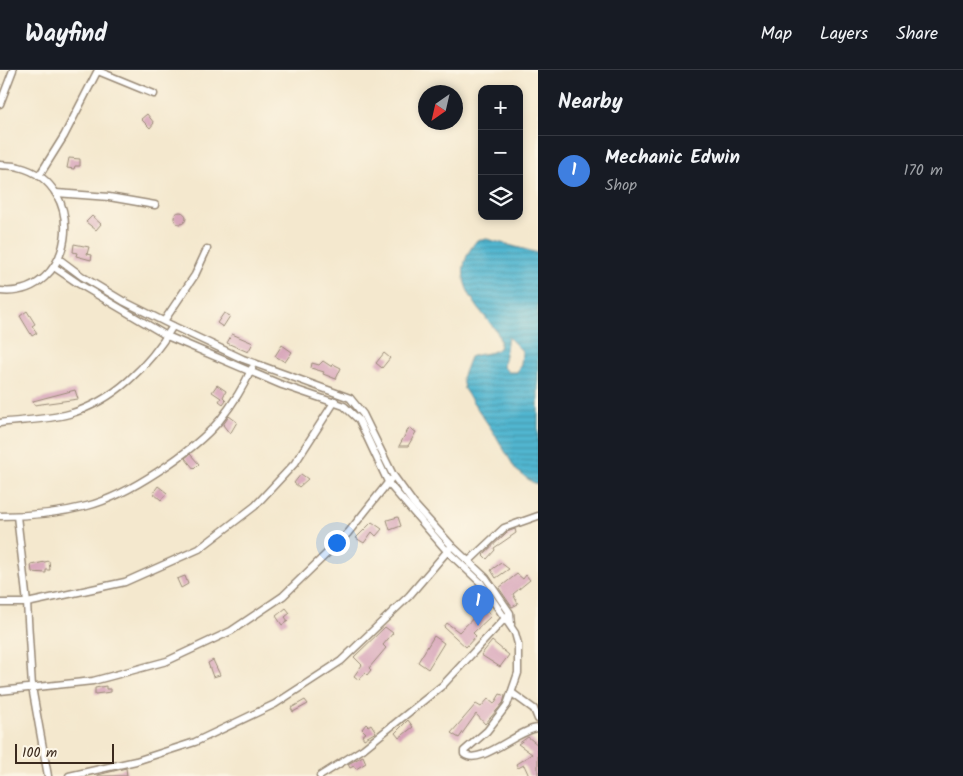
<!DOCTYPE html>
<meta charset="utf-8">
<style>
body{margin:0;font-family:Kalam,sans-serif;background:#20242c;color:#f1f3f6}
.controls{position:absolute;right:15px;top:15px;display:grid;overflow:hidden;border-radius:10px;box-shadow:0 2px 8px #0003}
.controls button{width:45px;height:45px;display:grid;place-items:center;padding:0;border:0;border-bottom:1px solid #363941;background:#171b24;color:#f1f3f6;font:25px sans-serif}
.compass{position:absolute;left:418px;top:15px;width:45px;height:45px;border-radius:50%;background:#171b24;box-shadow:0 2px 8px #0003;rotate:214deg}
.scale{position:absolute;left:15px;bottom:12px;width:99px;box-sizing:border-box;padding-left:5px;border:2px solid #3b2a1e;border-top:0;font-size:14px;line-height:18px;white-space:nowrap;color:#3b2a1e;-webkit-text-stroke:4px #fcf5e5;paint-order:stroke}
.you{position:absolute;left:336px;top:472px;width:18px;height:18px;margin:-12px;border:4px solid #fff;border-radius:50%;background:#1a73e8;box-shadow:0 0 0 8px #1a73e833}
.badge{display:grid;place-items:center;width:32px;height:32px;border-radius:50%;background:#c8321e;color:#fff;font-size:16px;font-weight:700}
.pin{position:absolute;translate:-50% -41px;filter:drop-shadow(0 1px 2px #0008)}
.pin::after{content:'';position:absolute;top:26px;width:18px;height:15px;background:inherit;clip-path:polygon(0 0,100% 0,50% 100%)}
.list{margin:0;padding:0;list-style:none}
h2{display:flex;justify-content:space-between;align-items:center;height:65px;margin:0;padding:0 20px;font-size:21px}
h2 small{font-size:16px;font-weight:400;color:#9ea1a6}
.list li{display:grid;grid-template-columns:32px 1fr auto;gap:15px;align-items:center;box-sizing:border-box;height:70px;padding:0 20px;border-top:1px solid #363941}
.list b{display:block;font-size:19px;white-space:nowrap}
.list p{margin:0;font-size:16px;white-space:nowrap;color:#9ea1a6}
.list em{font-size:16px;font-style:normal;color:#9ea1a6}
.icon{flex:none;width:28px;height:28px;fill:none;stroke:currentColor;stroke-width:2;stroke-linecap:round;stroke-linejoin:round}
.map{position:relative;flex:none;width:538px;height:706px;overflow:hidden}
header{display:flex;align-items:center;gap:30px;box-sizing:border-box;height:70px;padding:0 25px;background:#171b24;border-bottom:1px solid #363941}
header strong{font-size:24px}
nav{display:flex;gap:28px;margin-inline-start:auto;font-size:18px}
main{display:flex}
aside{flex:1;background:#171b24}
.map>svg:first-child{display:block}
.water{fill:url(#water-rules);stroke:#467077;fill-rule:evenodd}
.building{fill:#d5a0b7}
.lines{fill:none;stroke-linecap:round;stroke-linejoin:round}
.minor-casing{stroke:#988976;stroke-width:9}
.minor{stroke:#fff;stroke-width:6}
</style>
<header>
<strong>Wayfind</strong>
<nav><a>Map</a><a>Layers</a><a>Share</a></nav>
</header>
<main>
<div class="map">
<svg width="538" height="706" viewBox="0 0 538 706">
<defs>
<pattern id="water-rules" width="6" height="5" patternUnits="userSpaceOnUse" patternTransform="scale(1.25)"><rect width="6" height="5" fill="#51b6d0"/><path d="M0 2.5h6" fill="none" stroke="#4494a8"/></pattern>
</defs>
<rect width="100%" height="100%" fill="#fcf5e5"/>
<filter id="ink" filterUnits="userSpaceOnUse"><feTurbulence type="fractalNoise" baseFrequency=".02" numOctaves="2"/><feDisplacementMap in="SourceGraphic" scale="10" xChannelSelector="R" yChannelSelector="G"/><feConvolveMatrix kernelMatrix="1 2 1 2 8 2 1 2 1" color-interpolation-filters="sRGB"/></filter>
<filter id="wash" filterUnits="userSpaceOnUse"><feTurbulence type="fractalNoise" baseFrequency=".0096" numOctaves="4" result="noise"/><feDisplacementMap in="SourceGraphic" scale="20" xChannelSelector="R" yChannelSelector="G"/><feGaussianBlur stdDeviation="1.12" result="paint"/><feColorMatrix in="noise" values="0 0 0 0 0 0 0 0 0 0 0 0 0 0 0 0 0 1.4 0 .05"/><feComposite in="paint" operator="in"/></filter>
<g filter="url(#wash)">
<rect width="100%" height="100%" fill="#f4e8ce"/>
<path class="water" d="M487 169 538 183V414L532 412 516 400 496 366 464 319 462 308 470 287C484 281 509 287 497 262 473 231 447 207 477 170ZM508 267 522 281 521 294 517 302H508L503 296Z"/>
<g id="blocks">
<g class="building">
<path d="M147 44 154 53 150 58 141 49Z"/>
<path d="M69 88 80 89V96H75L74 99 67 98Z"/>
<circle cx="180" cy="148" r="6"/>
<path d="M92 146 101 154 96 160 86 152Z"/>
<path d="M74 174 89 177 87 184 92 185 91 190 76 186 77 183 73 182Z"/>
<path d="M27 241 35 254 32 256 37 263 32 266 20 246Z"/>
<path d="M224 243 230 246 223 257 217 253Z"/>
<path d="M232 264 253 273 248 282 227 273Z"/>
<path d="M282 275 292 282 285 292 275 286Z"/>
<path d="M384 283 390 288 382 298 376 293Z"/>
<path d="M323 291 332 297 333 294 341 298 336 309 323 304 324 302 311 298 312 293 319 295Z"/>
<path d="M217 315 226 321 223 327 226 330 223 334 219 331 221 328 212 322Z"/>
<path d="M75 320 78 329 34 335 33 331Z"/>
<path d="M229 346 237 352 230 364 223 355Z"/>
<path d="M409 358 416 362 408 376H399Z"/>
<path d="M190 384 199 394 194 399 185 388Z"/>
<path d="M301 404 308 409 299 417 294 413Z"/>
<path d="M158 416 167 423 161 430 153 423Z"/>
<path d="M398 447 401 456 390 460 387 450Z"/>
<path d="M372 452 382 459 376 466 372 462 364 473 356 468Z"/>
<path d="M515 459 516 463 494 478 495 480 487 489 483 485 507 462Z"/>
<path d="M49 491 50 500H46V503L32 502 31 495Z"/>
<path d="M501 493 509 499 496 508 491 500Z"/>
<path d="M517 504 523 509 526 505 530 510 513 524 518 534 512 537 499 518Z"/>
<path d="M185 506 188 514 181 518 177 509Z"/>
<path d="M286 538 290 543 285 547 288 551 282 555 276 546Z"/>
<path d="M484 538 491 546 473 563 476 566 466 577 444 557 447 553 459 562Z"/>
<path d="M385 557 393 563 383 575 386 578 369 598 371 600 367 605 365 603 359 610 354 606 362 595 354 587Z"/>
<path d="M434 566 444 573 428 599 418 592Z"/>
<path d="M492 571 509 585 500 597 481 585Z"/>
<path d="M213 590 220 605 213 607 208 593Z"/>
<path d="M106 616V619H111V622L95 624V618Z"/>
<path d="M500 624 505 626 503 633 485 654 476 644 459 668 451 663 476 634 481 637 488 629 494 634Z"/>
<path d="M305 630 308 634 293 642 291 638Z"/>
<path d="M408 650 413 657 399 668 395 663Z"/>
<path d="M366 654 368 656 371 654 376 662 364 669 362 666 366 663 362 659Z"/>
<path d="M528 667 538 675V706H529L524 695 518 698 516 694 532 684 518 674Z"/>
<path d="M363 686 366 693 356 699 354 696 350 698 348 694Z"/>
<path d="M126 698 127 706H98V705Z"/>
</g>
</g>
</g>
<g filter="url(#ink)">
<use href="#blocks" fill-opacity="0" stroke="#988976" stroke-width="1"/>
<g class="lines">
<defs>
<g id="minor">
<path d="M98 1 154 24"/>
<path d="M0 34 13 0"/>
<path d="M0 95C6 96 13 95 19 97 91 115 74 229 0 221"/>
<path d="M39 106 64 66 98 0"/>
<path d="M56 123 109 127 155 135"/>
<path d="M59 189 83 207 123 231 173 256 243 289 350 328 363 344 393 405 414 434 452 476 486 508 510 543 511 554"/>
<path d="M54 197 79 214 167 266 282 315 344 336 359 350 389 414 447 481 481 513 515 563 518 574V603L507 635 487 661 464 681V684C480 697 519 659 538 658"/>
<path d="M164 251 195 205 207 179"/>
<path d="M0 353C22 350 47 350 69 344 114 331 149 296 173 256"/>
<path d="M0 446C28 446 60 443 87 436 127 426 193 382 220 350 232 335 244 316 252 298"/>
<path d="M17 446 27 533 32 617 48 706"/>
<path d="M469 491 504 458 538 446"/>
<path d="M0 533H27L125 512 199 479 255 436 295 393 335 331"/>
<path d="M0 621 93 611 167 591 231 561 283 526 348 463 390 410"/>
<path d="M512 623 534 639 538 649"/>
<path d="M69 706 136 691 195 672 275 634 341 591 409 526 450 478"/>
<path d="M320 706 363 679 443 615 508 545"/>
</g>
</defs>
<use href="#minor" class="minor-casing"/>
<use href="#minor" class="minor"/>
</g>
</g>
</svg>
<div class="controls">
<button>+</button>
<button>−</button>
<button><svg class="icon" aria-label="layers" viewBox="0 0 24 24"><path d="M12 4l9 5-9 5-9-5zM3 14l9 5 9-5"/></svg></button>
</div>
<svg class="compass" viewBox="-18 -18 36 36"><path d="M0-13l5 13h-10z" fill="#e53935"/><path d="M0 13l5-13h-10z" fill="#9ea1a6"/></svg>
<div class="scale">100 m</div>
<div class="you"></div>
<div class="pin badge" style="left:478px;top:556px;background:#3f7fe0">1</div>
</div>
<aside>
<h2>Nearby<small></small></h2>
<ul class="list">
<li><span class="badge" style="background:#3f7fe0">1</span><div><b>Mechanic Edwin</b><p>Shop</p></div><em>170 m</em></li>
</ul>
</aside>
</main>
